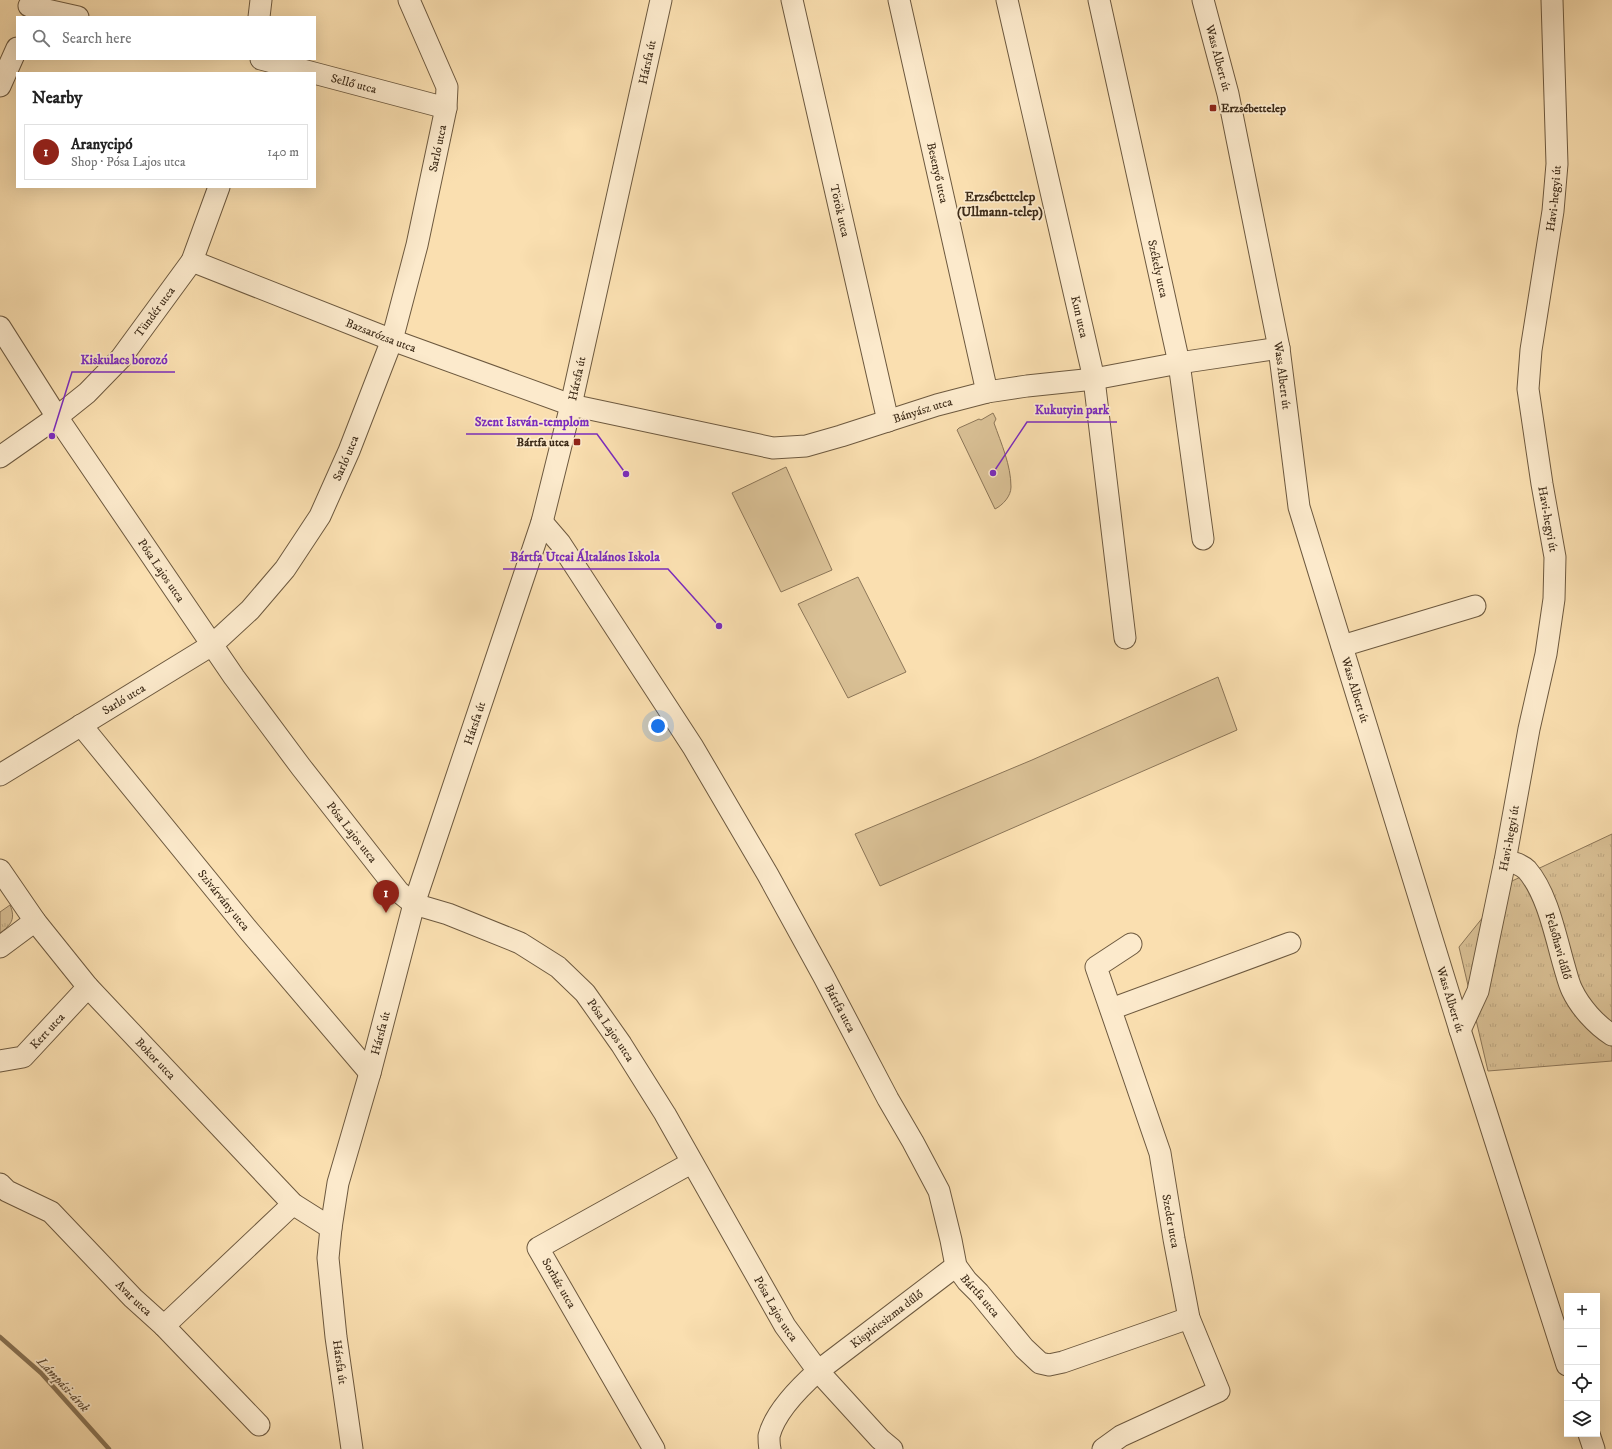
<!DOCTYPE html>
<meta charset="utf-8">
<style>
body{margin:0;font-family:"IM FELL DW Pica",serif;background:#f2f2f2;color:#222}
.controls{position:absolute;right:12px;bottom:12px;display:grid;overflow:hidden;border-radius:0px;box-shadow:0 4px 16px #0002}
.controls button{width:36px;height:36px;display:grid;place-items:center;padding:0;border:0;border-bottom:1px solid #e0e0e0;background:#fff;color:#222;font:20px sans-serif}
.you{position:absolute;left:658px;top:726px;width:14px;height:14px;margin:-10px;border:3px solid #fff;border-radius:50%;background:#1a73e8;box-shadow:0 0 0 6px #1a73e833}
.badge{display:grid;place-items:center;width:26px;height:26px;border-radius:50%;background:#8f2418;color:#fff;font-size:13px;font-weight:700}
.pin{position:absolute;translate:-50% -33px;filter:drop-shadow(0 1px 2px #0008)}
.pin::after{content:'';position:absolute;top:21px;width:14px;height:12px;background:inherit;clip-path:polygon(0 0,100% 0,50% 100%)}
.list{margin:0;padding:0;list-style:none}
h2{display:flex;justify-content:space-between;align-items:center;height:52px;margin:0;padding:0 16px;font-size:17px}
h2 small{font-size:13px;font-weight:400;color:#767676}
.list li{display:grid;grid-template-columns:26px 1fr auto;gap:12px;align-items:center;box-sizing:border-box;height:56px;margin:0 8px 8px;padding:0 8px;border:1px solid #e0e0e0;border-radius:0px}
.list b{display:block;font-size:15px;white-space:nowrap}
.list p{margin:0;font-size:13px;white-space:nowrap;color:#767676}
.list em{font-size:13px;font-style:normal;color:#767676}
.icon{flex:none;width:22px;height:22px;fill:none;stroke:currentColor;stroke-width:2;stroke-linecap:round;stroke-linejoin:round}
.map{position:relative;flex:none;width:1612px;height:1449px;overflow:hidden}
.search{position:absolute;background:#fff;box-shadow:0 4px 16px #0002;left:16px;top:16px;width:300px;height:44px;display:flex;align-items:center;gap:10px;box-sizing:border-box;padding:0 14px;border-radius:0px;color:#767676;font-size:15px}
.panel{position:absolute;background:#fff;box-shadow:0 4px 16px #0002;left:16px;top:72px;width:300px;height:116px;border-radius:0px}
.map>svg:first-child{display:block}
.grass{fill:url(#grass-tufts);stroke:#8c7658}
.green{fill:#dac196;stroke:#8c7658}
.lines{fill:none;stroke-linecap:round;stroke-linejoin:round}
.stream{stroke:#887355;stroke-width:4.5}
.minor-casing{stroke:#6d593f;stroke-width:23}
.minor{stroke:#fceacc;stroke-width:21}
.poi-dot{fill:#8f2418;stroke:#fceacc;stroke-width:1.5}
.labels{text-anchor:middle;stroke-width:3.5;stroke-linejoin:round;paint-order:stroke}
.street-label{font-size:12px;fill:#3e2c19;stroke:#fceacc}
.poi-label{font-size:12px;font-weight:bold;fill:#3e2c19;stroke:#fceacc;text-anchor:start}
.neighbourhood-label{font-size:13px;font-weight:bold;fill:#3e2c19;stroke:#fceacc}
.water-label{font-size:13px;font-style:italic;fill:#634f37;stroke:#fceacc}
.leader{fill:none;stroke:#7b2cbf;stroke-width:1.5}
.callout-dot{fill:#7b2cbf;stroke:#fceacc;stroke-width:1.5}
.callout-label{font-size:13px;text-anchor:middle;font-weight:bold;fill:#7b2cbf;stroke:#fceacc;stroke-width:3.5;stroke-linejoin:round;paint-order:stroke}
</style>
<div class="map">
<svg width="1612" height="1449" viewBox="0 0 1612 1449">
<defs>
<pattern id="grass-tufts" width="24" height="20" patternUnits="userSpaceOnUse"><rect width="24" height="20" fill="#dac196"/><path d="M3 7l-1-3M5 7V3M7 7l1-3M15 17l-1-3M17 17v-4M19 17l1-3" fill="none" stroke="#bca681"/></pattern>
</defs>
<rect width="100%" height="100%" fill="#fadfb0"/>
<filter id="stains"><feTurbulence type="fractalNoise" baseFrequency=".005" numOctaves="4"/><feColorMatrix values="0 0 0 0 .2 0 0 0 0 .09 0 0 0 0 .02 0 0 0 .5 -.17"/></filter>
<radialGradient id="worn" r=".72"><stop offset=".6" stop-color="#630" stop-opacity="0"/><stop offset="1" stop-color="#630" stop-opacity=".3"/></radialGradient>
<g class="grass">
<path d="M1612 834V1061L1488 1071 1459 947 1512 881Z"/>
<path d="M10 905C16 919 11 925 0 933V912Z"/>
</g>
<g class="green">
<path d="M993 413 996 419 994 423C1001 443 1011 465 1011 487 1011 496 1003 505 995 509L957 430 959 428 979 419 981 420Z"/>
<path d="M786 467 832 570 781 592 732 493Z"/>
<path d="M858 577 906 672 848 698 798 604Z"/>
<path d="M1218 677 1237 730 880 886 855 834 1032 760Z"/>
</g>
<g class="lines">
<path class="stream" d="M0 1337 41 1373 109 1449"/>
<defs>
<g id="minor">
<path id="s1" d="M792 0 888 421"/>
<path id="s2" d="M899 0 987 392"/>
<path id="s3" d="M1007 0 1094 379 1125 638"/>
<path id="s4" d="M1099 0 1179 363 1203 539"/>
<path id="s5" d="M1203 0 1228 94 1279 348 1299 507 1460 1030 1567 1365"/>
<path d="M29 6 78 17"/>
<path d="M259 17 261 0"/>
<path id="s6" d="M261 59 446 108"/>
<path d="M0 86 17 48"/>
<path id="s7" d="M192 261 392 340 571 405 773 448 806 446 841 436 937 405 987 392 1027 386 1094 379 1179 363 1279 348"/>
<path id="s8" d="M0 327 57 417 234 677 301 767 399 892 414 904 448 914 520 943 558 967 585 993 621 1044 665 1114 785 1326 818 1371C800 1387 775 1412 769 1436 769 1440 769 1445 770 1449"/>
<path id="s9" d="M0 457 57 417 87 393 121 358 192 261 219 187"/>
<path id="s10" d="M542 522 560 543 693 747 768 875 824 977 888 1099 913 1142 939 1191 951 1240 956 1266 967 1281 979 1293 1024 1348 1040 1363 1049 1365 1063 1362 1189 1318"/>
<path d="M1342 646 1475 606"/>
<path id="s11" d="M81 725 249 931 370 1073"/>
<path id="s12" d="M0 775 212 645 250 610 285 569 320 516 349 451 392 340 417 245 446 108 447 87 409 0"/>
<path id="s13" d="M1505 861C1513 862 1521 864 1527 870 1548 894 1556 939 1565 969 1567 976 1569 984 1572 990 1580 1007 1596 1025 1612 1035"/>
<path id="s14" d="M0 870 35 921 88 987 293 1204 331 1228"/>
<path d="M0 947 35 921"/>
<path d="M1111 1009 1290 943"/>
<path id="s15" d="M1460 1030 1478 991 1505 861 1529 729 1546 654 1554 599 1555 557 1542 484 1528 389 1531 350 1553 211 1557 164 1552 0"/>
<path id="s16" d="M0 1061 23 1057 88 987"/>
<path id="s17" d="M0 1184 7 1191 51 1212 133 1298 164 1326 259 1425"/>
<path d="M164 1326 293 1204"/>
<path d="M1589 1434 1594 1449"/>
<path id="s18" d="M352 1449 336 1337 328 1258 331 1228 338 1183 370 1073 414 904 542 522 571 405 661 0"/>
<path d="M654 1449 538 1248 691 1163"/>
<path id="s19" d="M892 1449 880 1439 818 1371 956 1266"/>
<path d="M1103 1449 1121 1436 1219 1391 1189 1318 1174 1239 1160 1153 1096 967 1131 944"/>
</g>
</defs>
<use href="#minor" class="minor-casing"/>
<use href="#minor" class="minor"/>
</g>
<g class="poi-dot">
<rect x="1209" y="104" width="8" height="8" rx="2"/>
<rect x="573" y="438" width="8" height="8" rx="2"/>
</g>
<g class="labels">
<g class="street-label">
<text dy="4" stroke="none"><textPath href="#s5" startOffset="60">Wass Albert út</textPath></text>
<text dy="4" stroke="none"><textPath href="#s18" startOffset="1432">Hársfa út</textPath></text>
<text dy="4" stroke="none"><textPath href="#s6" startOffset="96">Sellő utca</textPath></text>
<text dy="4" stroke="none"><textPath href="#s12" startOffset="805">Sarló utca</textPath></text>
<text dy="4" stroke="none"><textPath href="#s2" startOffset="177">Besenyő utca</textPath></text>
<text dy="4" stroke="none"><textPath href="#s15" startOffset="847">Havi-hegyi út</textPath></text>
<text dy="4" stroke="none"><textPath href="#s1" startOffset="216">Török utca</textPath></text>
<text dy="4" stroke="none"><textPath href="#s4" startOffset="275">Székely utca</textPath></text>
<text dy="4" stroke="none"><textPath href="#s9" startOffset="214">Tündér utca</textPath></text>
<text dy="4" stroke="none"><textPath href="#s3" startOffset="325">Kun utca</textPath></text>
<text dy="4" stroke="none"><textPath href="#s7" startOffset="203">Bazsarózsa utca</textPath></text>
<text dy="4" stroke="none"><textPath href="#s5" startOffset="384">Wass Albert út</textPath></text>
<text dy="4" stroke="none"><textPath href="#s18" startOffset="1108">Hársfa út</textPath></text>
<text dy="4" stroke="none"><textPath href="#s7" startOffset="767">Bányász utca</textPath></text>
<text dy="4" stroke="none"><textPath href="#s12" startOffset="481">Sarló utca</textPath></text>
<text transform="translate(1548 519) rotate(80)" y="4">Havi-hegyi út</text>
<text dy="4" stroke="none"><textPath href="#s8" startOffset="292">Pósa Lajos utca</textPath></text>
<text dy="4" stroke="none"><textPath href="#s5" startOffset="708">Wass Albert út</textPath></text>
<text dy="4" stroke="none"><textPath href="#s12" startOffset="145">Sarló utca</textPath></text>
<text dy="4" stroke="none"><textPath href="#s18" startOffset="748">Hársfa út</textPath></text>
<text dy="4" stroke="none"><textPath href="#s8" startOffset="616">Pósa Lajos utca</textPath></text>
<text dy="4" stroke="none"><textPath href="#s15" startOffset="199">Havi-hegyi út</textPath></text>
<text dy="4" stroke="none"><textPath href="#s11" startOffset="226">Szivárvány utca</textPath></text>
<text dy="4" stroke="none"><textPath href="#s13" startOffset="107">Felsőhavi dűlő</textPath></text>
<text dy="4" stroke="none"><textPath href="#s5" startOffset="1032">Wass Albert út</textPath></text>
<text dy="4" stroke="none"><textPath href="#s10" startOffset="571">Bártfa utca</textPath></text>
<text dy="4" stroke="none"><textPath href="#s8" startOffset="952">Pósa Lajos utca</textPath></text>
<text dy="4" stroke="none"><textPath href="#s16" startOffset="59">Kert utca</textPath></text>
<text dy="4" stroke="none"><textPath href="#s18" startOffset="424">Hársfa út</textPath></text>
<text dy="4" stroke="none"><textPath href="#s14" startOffset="245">Bokor utca</textPath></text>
<text transform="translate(1171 1221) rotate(80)" y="4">Szeder utca</text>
<text transform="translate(559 1283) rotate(60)" y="4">Sorház utca</text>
<text dy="4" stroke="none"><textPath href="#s10" startOffset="894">Bártfa utca</textPath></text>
<text dy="4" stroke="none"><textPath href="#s17" startOffset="178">Avar utca</textPath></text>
<text dy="4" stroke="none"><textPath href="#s8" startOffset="1276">Pósa Lajos utca</textPath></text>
<text dy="4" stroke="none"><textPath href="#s19" startOffset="194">Kispiricsizma dűlő</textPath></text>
<text transform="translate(340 1362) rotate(82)" y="4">Hársfa út</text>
</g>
<g class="poi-label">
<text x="1221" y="112">Erzsébettelep</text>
<text x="569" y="446" text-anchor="end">Bártfa utca</text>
</g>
<g class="neighbourhood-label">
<text x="1000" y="201">Erzsébettelep<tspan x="1000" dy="15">(Ullmann-telep)</tspan></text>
</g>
<g class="water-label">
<text transform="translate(64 1384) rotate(47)" y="5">Lámpási-árok</text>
</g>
</g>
<path class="leader" d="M52 436L72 372H175M993 473L1027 422H1117M626 474L597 434H466M719 626L668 569H503"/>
<g class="callout-dot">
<circle cx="52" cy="436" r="4"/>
<circle cx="993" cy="473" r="4"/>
<circle cx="626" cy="474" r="4"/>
<circle cx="719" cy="626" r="4"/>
</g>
<g class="callout-label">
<text x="124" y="364">Kiskulacs borozó</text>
<text x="1072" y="414">Kukutyin park</text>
<text x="532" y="426">Szent István-templom</text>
<text x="585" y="561">Bártfa Utcai Általános Iskola</text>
</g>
<rect width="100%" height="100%" filter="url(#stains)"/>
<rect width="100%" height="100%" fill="url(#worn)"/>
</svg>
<div class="controls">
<button>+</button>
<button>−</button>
<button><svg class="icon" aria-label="locate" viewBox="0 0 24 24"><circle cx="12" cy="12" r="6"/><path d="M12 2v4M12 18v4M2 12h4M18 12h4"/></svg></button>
<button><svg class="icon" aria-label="layers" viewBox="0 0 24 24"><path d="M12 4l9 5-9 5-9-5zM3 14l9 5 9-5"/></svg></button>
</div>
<div class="you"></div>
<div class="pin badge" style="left:386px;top:913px">1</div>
<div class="search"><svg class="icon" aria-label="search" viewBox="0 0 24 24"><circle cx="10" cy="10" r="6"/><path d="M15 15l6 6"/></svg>Search here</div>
<section class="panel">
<h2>Nearby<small></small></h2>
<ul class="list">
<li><span class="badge">1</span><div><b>Aranycipó</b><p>Shop · Pósa Lajos utca</p></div><em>140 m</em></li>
</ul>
</section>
</div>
